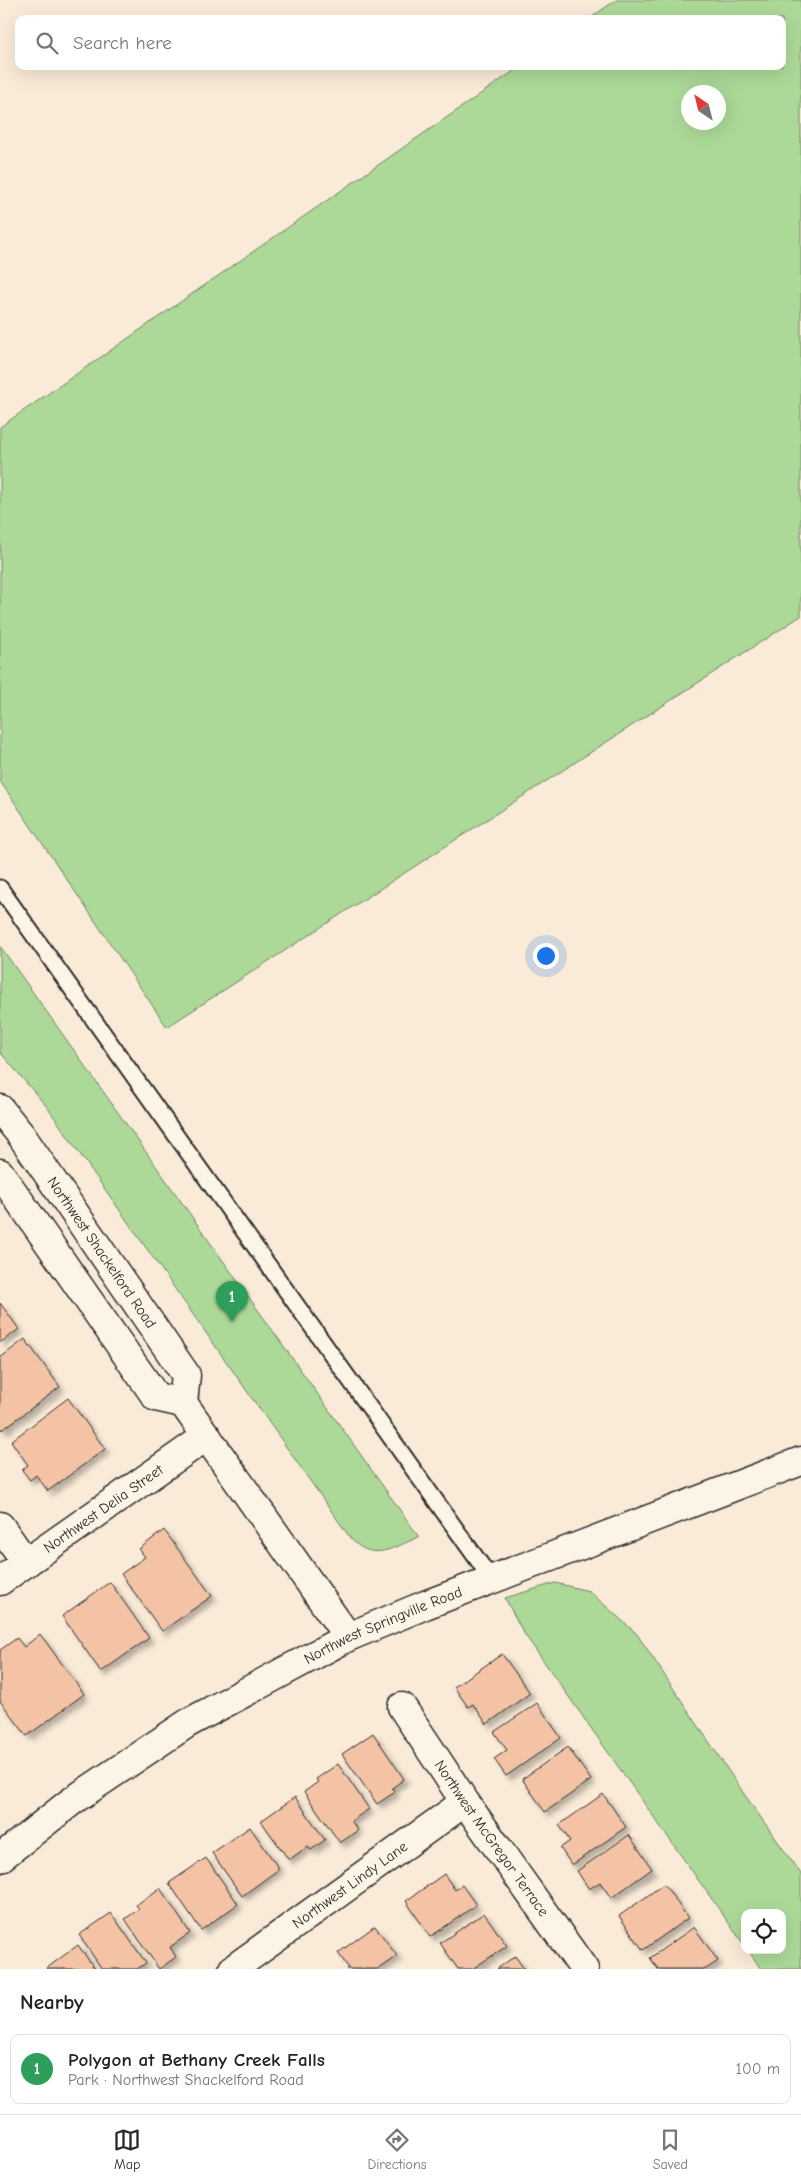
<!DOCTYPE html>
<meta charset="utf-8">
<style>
body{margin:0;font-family:"Comic Neue",sans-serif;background:#f2f2f2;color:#222}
.controls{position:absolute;right:15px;bottom:15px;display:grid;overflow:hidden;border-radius:10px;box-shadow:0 5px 20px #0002}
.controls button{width:45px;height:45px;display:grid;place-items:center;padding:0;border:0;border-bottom:1px solid #e0e0e0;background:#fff;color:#222;font:25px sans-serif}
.compass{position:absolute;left:681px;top:85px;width:45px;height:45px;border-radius:50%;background:#fff;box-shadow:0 5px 20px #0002;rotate:325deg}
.you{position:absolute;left:545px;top:955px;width:18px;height:18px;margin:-12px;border:4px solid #fff;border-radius:50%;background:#1a73e8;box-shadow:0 0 0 8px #1a73e833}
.badge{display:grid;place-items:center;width:32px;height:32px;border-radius:50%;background:#2b2b2b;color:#fff;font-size:16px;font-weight:700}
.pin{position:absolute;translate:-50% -41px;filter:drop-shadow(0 1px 2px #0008)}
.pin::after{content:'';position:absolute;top:26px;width:18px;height:15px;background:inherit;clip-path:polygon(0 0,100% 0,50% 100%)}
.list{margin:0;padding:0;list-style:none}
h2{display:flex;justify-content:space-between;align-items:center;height:65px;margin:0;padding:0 20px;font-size:21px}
h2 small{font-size:16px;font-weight:400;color:#767676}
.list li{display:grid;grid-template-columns:32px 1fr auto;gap:15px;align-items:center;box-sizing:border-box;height:70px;margin:0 10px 10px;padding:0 10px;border:1px solid #e0e0e0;border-radius:10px}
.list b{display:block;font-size:19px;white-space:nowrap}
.list p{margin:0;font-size:16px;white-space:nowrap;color:#767676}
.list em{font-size:16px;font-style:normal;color:#767676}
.icon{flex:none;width:28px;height:28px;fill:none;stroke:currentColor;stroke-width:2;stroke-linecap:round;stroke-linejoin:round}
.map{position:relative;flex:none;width:801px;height:1969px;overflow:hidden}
.search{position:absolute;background:#fff;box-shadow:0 5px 20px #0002;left:15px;right:15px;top:15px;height:55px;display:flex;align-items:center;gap:12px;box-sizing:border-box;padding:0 18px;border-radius:10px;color:#767676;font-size:19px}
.sheet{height:145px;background:#fff}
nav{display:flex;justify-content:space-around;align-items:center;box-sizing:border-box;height:70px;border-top:1px solid #e0e0e0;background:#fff;font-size:14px;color:#767676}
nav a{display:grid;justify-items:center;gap:2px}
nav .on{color:#2b2b2b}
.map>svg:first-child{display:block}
.green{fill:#acd998;stroke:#6c8262;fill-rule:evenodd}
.building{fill:#f4c3a5;stroke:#2b2b2b;filter:url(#shadow)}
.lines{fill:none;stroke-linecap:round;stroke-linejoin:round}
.lane-casing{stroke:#2b2b2b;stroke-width:19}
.street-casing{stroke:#2b2b2b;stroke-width:31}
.secondary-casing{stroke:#2b2b2b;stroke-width:31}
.lane{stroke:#fcf5e5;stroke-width:15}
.street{stroke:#fcf5e5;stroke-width:28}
.secondary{stroke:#fcf5e5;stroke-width:28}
.labels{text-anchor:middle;stroke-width:5;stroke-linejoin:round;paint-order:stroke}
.street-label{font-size:15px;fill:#2b2b2b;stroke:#fcf5e5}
</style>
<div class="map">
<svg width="801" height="1969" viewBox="0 0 801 1969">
<defs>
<filter id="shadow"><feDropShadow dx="4.5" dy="4.5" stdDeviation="2.5" flood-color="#0004"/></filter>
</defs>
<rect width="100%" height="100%" fill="#faebd8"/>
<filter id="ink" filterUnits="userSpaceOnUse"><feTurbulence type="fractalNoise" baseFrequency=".02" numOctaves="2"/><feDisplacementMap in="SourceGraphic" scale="10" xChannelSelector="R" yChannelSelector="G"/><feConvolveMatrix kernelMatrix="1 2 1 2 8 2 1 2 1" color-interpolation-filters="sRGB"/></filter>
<g filter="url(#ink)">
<g class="green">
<path d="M616 0H801V616L167 1027 0 781V427L521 66H782V19H589ZM688 92H718V122H688Z"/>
<path d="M0 946 419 1537C394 1547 373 1563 351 1539L47 1107 0 1052Z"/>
<path d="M555 1583 589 1591 637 1634 744 1794 801 1874V1969H761L748 1950H782V1913H745V1946L523 1632 505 1598Z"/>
</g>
<g class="building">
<path d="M0 1303 19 1329 0 1343Z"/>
<path d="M25 1339 60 1387 2 1430 0 1426V1358Z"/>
<path d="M68 1398 105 1449 48 1491 36 1475 30 1480 22 1470 28 1465 11 1441Z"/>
<path d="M164 1530 212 1596 162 1631 121 1574 145 1557 139 1549Z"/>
<path d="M110 1582 149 1638 101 1672 62 1616Z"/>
<path d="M40 1634 84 1694 27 1736 0 1701V1650L17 1638 24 1647Z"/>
<path d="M502 1654 530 1693 487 1724 473 1704 468 1707 454 1687Z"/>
<path d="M537 1703 561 1738 506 1776 494 1759 507 1750 494 1732Z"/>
<path d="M373 1733 404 1779 392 1788 395 1792 377 1804 342 1754Z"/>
<path d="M568 1747 591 1780 545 1812 522 1779Z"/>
<path d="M338 1764 369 1809 351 1821 358 1830 340 1843 304 1792 318 1782 316 1779Z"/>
<path d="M603 1794 626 1827 572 1865 560 1848 570 1841 559 1825Z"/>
<path d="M295 1797 325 1840 311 1850 308 1846 289 1860 261 1821Z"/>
<path d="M250 1827 279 1869 242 1896 212 1853Z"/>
<path d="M629 1835 652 1869 611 1898 600 1882 589 1889 577 1871Z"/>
<path d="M206 1858 238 1904 201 1930 169 1883Z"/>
<path d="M444 1874 455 1890 462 1885 476 1905 430 1937 406 1901Z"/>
<path d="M664 1884 688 1918 643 1950 619 1916Z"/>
<path d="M160 1888 190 1933 170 1947 176 1957 159 1969 125 1919 139 1909 136 1905Z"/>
<path d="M111 1913 146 1963 137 1969H102L79 1935Z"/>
<path d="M484 1913 507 1946 472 1969H458L440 1943Z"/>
<path d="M375 1926 397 1956 378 1969H346L348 1967 338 1953Z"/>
<path d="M694 1927 718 1961 706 1969H658L650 1958Z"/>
<path d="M78 1945 95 1969H48L47 1968Z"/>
<path d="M515 1956 524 1969H497Z"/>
</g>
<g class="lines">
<defs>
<path id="lane" d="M0 888 492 1580"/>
<g id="street">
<path d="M0 1526 26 1563"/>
<path id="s1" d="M0 1581 207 1436"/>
<path id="s2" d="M402 1707 465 1802 584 1969"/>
<path id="s3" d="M233 1969 465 1802"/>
</g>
<g id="secondary">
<path id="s4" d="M0 1109 21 1135 186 1375 183 1403 348 1637"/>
<path d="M0 1173 156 1397 183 1403"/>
<path id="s5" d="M0 1858 72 1801 188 1723 348 1637 425 1605 801 1461"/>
</g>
</defs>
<use href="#lane" class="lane-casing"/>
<use href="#street" class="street-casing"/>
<use href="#secondary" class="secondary-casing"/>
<use href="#lane" class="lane"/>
<use href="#street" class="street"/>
<use href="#secondary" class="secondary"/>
</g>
</g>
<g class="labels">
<g class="street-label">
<text dy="5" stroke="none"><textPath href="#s4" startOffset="176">Northwest Shackelford Road</textPath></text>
<text dy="5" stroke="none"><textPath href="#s1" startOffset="126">Northwest Delia Street</textPath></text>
<text dy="5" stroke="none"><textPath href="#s5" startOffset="450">Northwest Springville Road</textPath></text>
<text dy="5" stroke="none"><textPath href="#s2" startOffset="159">Northwest McGregor Terrace</textPath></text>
<text dy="5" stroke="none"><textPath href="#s3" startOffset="144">Northwest Lindy Lane</textPath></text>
</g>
</g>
</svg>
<div class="controls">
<button><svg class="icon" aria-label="locate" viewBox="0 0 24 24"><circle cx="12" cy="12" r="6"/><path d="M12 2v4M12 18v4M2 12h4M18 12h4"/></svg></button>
</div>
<svg class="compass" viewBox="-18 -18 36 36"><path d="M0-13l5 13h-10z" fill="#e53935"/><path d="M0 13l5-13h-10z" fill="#767676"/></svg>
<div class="you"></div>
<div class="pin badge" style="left:232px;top:1322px;background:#2e9e5b">1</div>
<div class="search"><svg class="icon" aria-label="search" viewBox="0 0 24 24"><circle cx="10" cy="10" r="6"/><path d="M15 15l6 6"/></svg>Search here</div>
</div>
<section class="sheet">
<h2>Nearby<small></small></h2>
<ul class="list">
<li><span class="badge" style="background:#2e9e5b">1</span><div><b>Polygon at Bethany Creek Falls</b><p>Park · Northwest Shackelford Road</p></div><em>100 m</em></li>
</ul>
</section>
<nav>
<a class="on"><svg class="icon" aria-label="map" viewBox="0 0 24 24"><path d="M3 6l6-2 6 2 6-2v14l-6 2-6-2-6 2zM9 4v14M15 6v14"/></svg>Map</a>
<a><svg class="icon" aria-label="directions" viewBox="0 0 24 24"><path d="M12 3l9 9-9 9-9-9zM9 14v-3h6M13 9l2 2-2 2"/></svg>Directions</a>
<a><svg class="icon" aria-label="saved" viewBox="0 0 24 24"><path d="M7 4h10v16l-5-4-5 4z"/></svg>Saved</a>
</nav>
